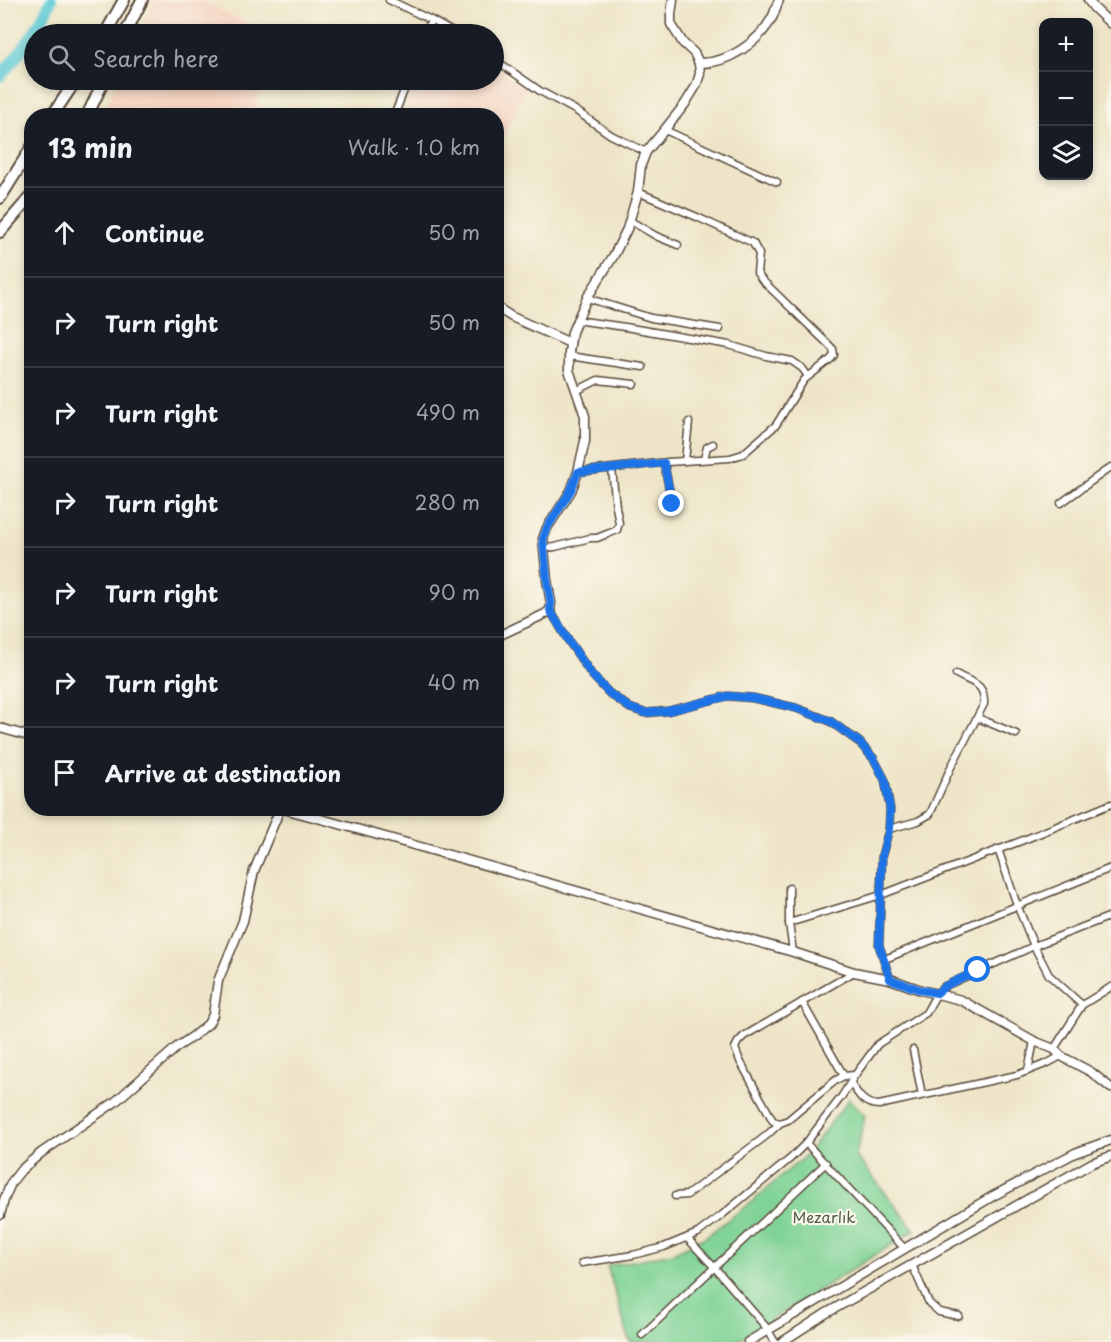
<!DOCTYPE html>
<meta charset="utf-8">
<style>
body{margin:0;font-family:"Playpen Sans",sans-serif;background:#20242c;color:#f1f3f6}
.controls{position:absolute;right:18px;top:18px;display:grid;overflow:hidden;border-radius:12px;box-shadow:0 3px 9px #0003}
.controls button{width:54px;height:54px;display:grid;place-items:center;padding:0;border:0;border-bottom:2px solid #363941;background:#171b24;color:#f1f3f6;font:30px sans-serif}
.stop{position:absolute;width:18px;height:18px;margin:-14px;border:4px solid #1a73e8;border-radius:50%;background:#fff}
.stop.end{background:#1a73e8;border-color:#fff;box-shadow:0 2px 6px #0008}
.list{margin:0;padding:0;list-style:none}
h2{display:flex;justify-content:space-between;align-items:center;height:78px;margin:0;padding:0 24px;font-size:26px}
h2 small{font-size:20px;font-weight:400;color:#9ea1a6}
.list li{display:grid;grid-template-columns:39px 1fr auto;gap:18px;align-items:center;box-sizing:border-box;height:90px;padding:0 24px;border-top:2px solid #363941}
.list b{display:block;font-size:22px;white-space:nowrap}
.list em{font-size:20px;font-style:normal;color:#9ea1a6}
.icon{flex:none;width:33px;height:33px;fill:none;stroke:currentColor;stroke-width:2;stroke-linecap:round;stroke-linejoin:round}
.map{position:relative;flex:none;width:1111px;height:1342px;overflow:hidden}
.search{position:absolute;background:#171b24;box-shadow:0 3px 9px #0003;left:24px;top:24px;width:480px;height:66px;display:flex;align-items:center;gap:15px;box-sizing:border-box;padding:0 21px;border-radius:33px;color:#9ea1a6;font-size:22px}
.panel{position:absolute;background:#171b24;box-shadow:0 3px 9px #0003;left:24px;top:108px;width:480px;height:708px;border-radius:24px}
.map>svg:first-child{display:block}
.built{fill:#f4d3c0}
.green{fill:#80d396;stroke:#5e7e5a;stroke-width:1.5}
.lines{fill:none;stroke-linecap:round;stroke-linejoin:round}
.river{stroke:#5dcad4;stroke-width:12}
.street-casing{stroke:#564638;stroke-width:9}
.secondary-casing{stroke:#564638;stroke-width:11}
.highway-casing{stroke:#564638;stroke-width:14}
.street{stroke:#fff;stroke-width:6}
.secondary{stroke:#fff;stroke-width:8}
.highway{stroke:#fff;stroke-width:10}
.route{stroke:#1a73e8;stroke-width:8}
.labels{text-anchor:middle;stroke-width:4.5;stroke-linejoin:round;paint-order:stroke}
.park-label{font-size:15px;fill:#505d42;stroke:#fbf7ec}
</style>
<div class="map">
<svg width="1111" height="1342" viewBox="0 0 1111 1342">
<rect width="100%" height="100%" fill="#fbf7ec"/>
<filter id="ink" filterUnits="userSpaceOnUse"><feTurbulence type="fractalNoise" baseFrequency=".0167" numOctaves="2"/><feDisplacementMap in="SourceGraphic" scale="12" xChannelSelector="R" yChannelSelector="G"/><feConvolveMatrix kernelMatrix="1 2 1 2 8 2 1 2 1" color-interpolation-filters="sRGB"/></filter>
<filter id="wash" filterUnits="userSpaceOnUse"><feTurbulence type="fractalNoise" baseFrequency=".008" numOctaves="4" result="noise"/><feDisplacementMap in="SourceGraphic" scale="24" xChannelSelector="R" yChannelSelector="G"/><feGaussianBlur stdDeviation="1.35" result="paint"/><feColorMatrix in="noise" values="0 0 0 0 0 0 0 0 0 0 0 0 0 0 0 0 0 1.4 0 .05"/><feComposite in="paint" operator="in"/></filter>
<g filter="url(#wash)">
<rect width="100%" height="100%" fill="#eee5c8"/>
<g class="built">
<path d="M154 0H200L269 34H138Z"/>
<path d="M494 68 526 89 497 148 496 116 403 115 416 80H494Z"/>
<path d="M118 80H262L254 115H106L108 102Z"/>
</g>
<path class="green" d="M849 1099 865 1116 856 1156 915 1230 736 1342H630L607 1266 673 1253 705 1237 749 1204 806 1155Z"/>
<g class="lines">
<path class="river" d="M0 76C21 53 39 29 51 0"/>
</g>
</g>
<g filter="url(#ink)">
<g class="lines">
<defs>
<g id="street">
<path d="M389 0 431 20 456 34"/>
<path d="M425 34 431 20"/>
<path d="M494 59 540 91 575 110 611 135 646 152"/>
<path d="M394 116 408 80"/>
<path d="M665 130 777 182"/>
<path d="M629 220 656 236 678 245"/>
<path d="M587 298 651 318 720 329"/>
<path d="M576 320 625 327 729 345 766 356 792 361 802 368 808 376"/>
<path d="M569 356 643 367"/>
<path d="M576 391 598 380 634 384"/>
<path d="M704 459 707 447 713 444"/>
<path d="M685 461 689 422"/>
<path d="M664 463 672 504"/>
<path d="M578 472 668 462 730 458 743 454 776 425 804 380 831 359 834 355 833 349 826 342 762 280 757 273 759 254 753 243 697 217 638 192"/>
<path d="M1061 503 1111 467"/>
<path d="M545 548 555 547 590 538H597L617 530 619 523 616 507 612 469"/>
<path d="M550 610 568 640 592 675 609 693 630 708 645 713 668 711 727 696 753 698 796 708 830 721 859 742 874 759 885 780 890 809 889 829 882 855 879 945 890 979"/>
<path d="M978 718 1016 734"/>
<path d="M889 829 918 821 930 814 951 767 984 704C985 682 971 683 956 674"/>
<path d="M998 849 1017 905 1034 946 1049 975 1082 1005"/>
<path d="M789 888V923L793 952"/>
<path d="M789 923 881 895 1026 839 1111 804"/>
<path d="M885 959 1111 868"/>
<path d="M854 972 744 1036 738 1042 735 1048 740 1061 773 1121 780 1123 788 1120 836 1080 844 1076 855 1075"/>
<path d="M802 1002 844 1076"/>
<path d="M1054 1049 1082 1005 1111 987"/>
<path d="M913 1050 922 1095"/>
<path d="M1028 1071 1034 1041"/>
<path d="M851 1083C858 1095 864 1105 879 1105L1017 1075 1048 1063 1061 1056"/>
<path d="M806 1143 905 1249"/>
<path d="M675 1196 687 1195 766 1136 780 1123"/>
<path d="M687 1238 715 1268 766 1327 775 1342"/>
<path d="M582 1263 633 1255 664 1247 698 1233 722 1215 791 1158 806 1143 842 1096 855 1075 878 1044 926 1013 937 993 945 986 1034 946 1111 916"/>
<path d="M912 1265 929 1303 939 1312 959 1316"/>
<path d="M642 1335 826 1163"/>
</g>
<g id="secondary">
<path d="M1088 0 1094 8 1111 24"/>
<path d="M699 63C727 64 758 43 772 18 775 12 776 6 779 0"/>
<path d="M496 307 512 317 570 343"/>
<path d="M496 637 545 614 550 610 551 603 547 580 543 539 547 528 571 491 578 472 585 441V416L569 370V352L572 332 587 298 614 255 627 229 638 192 641 165 646 152 666 128 685 104 696 86 700 74 699 63 694 53 683 43 671 24V14L673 0"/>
<path d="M0 728 32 737"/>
<path d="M280 808 332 822 793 952 854 972 890 979 921 990 961 1000 1034 1041 1054 1049 1061 1056 1091 1072 1111 1088"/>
<path d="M0 1215 4 1200 11 1183 21 1170 41 1153 115 1102 177 1047 192 1037 208 1024 213 1015 218 981 243 921 254 871 280 809"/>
<path d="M748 1342 993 1196 1075 1153 1111 1140"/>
<path d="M782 1342 825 1314 1092 1163 1111 1156"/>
</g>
<g id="highway">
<path d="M105 34 124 0"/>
<path d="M125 34 142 0"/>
<path d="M52 116 76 80"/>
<path d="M87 116 104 80"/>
<path d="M0 198 32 147"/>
<path d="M0 232 32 195"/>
</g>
</defs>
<use href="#street" class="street-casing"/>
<use href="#secondary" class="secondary-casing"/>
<use href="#highway" class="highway-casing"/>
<use href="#street" class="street"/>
<use href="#secondary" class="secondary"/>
<use href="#highway" class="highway"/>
</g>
</g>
<g class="lines" filter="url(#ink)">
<path class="route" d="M672 504 664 463 578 472 571 490 547 528 543 539 547 580 551 603 550 610 568 640 592 675 609 693 630 708 645 713 668 711 728 696 753 698 796 708 830 721 859 742 874 759 885 780 890 809 889 829 882 855 879 945 890 979 921 990 937 993 945 986 978 970"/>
</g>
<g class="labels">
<g class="park-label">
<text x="824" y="1223">Mezarlık</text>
</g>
</g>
</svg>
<div class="controls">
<button>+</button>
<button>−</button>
<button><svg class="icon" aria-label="layers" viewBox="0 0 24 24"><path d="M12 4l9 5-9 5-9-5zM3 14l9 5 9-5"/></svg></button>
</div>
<div class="stop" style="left:978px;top:970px"></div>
<div class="stop end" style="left:672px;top:504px"></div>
<div class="search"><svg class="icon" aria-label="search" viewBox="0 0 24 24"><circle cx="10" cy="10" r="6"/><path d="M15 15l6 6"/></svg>Search here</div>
<section class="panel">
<h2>13 min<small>Walk · 1.0 km</small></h2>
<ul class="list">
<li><svg class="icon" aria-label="ahead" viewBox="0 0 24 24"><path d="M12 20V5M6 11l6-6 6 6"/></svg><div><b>Continue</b></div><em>50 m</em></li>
<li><svg class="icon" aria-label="right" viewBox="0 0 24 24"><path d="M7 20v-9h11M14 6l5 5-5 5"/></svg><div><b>Turn right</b></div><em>50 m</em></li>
<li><svg class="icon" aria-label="right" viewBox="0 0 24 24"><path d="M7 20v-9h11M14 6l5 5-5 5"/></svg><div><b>Turn right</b></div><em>490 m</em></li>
<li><svg class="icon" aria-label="right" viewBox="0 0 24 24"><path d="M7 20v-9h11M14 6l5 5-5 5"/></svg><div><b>Turn right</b></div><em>280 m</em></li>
<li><svg class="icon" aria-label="right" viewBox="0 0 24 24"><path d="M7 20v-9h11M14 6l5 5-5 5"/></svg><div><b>Turn right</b></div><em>90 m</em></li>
<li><svg class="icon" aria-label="right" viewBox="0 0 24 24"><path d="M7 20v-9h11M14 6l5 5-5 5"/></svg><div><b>Turn right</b></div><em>40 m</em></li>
<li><svg class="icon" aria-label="arrive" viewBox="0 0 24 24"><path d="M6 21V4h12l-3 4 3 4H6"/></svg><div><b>Arrive at destination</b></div></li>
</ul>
</section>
</div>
